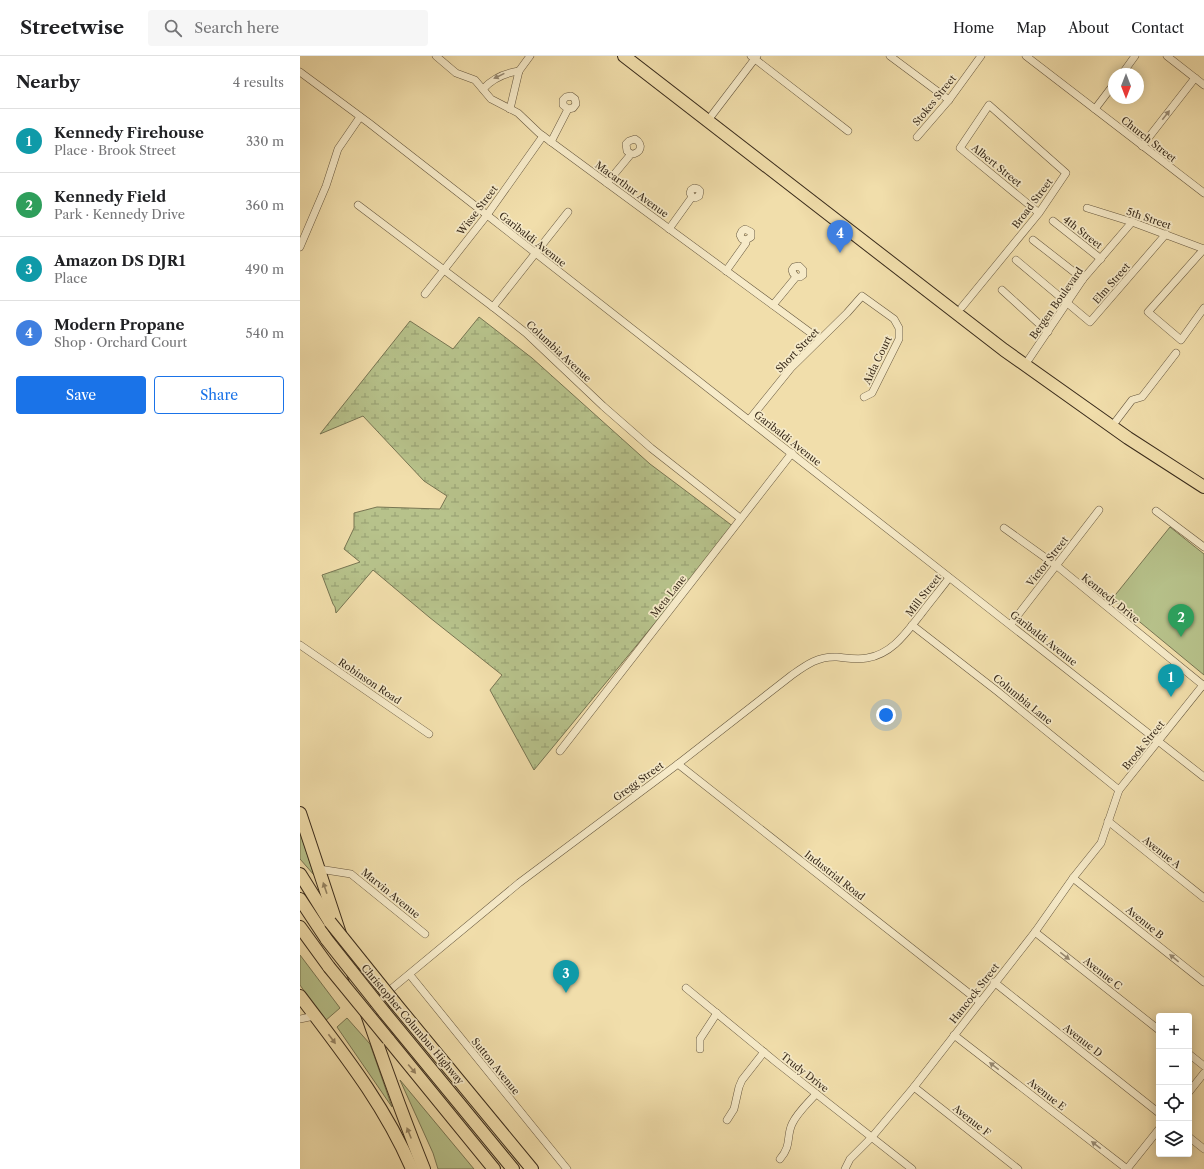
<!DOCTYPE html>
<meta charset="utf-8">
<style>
body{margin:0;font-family:"Libre Caslon Text",serif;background:#f6f6f6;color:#202124}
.controls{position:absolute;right:12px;bottom:12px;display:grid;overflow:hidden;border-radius:4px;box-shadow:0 2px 10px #0003}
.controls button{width:36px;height:36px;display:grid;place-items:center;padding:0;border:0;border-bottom:1px solid #e0e0e0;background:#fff;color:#202124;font:20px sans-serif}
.compass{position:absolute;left:808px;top:12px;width:36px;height:36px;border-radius:50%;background:#fff;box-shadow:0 2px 10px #0003;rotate:180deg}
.you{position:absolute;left:586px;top:659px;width:14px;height:14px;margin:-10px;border:3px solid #fff;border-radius:50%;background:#1a73e8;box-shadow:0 0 0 6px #1a73e833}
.badge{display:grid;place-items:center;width:26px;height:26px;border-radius:50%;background:#1a73e8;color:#fff;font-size:13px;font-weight:700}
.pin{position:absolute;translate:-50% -33px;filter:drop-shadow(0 1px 2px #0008)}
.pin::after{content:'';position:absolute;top:21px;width:14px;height:12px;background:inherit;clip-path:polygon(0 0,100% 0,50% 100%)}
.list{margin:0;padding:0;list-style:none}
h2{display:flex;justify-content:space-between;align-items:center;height:52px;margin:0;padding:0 16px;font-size:17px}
h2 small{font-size:13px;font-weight:400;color:#757577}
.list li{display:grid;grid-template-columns:26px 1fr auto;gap:12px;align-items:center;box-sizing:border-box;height:64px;padding:0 16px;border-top:1px solid #e0e0e0}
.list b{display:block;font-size:15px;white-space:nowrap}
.list p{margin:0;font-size:13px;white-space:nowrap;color:#757577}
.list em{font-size:13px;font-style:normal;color:#757577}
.actions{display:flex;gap:8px;padding:12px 16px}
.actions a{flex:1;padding:9px 0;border:1px solid #1a73e8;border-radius:4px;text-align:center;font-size:14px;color:#1a73e8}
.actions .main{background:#1a73e8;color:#fff}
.icon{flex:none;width:22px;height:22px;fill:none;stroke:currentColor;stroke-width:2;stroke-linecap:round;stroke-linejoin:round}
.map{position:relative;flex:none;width:904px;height:1113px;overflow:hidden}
header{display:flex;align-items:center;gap:24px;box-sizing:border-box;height:56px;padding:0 20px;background:#fff;border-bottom:1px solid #e0e0e0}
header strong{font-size:19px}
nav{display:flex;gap:22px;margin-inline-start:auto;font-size:14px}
.search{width:280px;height:36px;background:#f6f6f6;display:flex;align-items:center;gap:10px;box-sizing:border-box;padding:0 14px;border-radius:4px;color:#757577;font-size:15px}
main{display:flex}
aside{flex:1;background:#fff}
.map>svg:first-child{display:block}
.green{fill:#b7c28b;stroke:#787653}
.wetland{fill:url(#wetland-marsh);stroke:#787653}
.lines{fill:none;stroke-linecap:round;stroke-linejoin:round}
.street-casing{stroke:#67583f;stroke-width:8}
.highway-casing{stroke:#392b1b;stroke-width:14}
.street{stroke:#f6eac8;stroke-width:7}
.highway{stroke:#f1deab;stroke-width:12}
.highway-bridge-casing{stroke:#392b1b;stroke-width:14;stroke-linecap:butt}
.highway-bridge{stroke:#f1deab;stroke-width:12}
.oneway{fill:#988a72}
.oneway2{fill:#958463}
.labels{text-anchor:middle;stroke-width:3.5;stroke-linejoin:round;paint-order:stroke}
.street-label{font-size:10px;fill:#392b1b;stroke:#f6eac8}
</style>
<header>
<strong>Streetwise</strong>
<div class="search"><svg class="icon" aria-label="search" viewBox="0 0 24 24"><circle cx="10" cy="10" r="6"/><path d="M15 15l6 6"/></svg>Search here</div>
<nav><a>Home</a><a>Map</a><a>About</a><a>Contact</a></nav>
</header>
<main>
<aside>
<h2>Nearby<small>4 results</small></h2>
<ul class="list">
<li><span class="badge" style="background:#0f9aa8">1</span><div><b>Kennedy Firehouse</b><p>Place · Brook Street</p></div><em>330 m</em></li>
<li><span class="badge" style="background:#2e9e5b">2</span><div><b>Kennedy Field</b><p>Park · Kennedy Drive</p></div><em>360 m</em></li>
<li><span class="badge" style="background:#0f9aa8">3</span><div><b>Amazon DS DJR1</b><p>Place</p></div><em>490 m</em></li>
<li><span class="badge" style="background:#3f7fe0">4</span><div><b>Modern Propane</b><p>Shop · Orchard Court</p></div><em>540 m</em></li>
</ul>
<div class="actions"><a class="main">Save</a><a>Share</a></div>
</aside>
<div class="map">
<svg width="904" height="1113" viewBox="0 0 904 1113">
<defs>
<pattern id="wetland-marsh" width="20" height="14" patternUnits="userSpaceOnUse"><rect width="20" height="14" fill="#b7c28b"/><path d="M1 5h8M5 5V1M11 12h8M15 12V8" fill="none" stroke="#969e71"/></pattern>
</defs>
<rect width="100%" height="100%" fill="#f1deab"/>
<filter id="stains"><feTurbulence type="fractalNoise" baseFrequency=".005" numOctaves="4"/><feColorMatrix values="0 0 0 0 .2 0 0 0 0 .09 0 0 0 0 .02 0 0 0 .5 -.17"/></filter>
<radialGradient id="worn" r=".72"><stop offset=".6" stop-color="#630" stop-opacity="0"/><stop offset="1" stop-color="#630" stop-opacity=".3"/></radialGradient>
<g class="green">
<path d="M870 471 904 498V619L812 543Z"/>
<path d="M0 776 14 819 0 803Z"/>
<path d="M0 899 40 952 25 965 0 929Z"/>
<path d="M47 962 70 988 92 1051 37 971Z"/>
<path d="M100 1024 174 1113H138L133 1097Z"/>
</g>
<path class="wetland" d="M179 261 232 302 350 408 434 471 234 714 190 634 202 619 129 561 73 514 36 557 35 551 33 548 22 519 60 506 44 493 54 472V457L77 451 140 453 147 440 124 425 63 360 20 378 110 265 153 293Z"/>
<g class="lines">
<defs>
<g id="street">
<path d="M136 0 156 17 175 24 191 43 218 57 239 77 519 283"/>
<path d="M451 0 548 75"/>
<path d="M590 0 649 44"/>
<path d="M726 0 904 137"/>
<path d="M867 0 904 29"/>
<path d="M0 16 69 67 187 159 904 721"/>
<path d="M822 18 835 0"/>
<path d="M183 33C193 22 204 17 219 15"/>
<path d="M210 53 219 15 230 0"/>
<path d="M795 53 814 28"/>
<path d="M412 59 457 0"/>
<path d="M617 81 649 44 681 0"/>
<path d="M251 86 268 53 273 52 276 48 275 43 271 40 266 41 263 44V49L268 53"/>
<path d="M842 90 895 22"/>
<path d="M307 127 331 98C341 98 344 88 335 83L329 85 326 88 327 95 331 98"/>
<path d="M58 149 193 251 226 277 303 350 351 392 440 462"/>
<path d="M787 152 832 166 904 193"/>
<path d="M753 165 801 203"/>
<path d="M369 173 392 141 390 137 391 134 394 132 398 133 400 135 399 140 395 142 392 141"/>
<path d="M733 184 783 223"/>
<path d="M0 191 26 130 38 93 60 61"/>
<path d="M904 193 848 256 881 284 904 252"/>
<path d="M716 204 790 266 866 178"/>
<path d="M426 215 446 187V184L451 181V176L445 173 442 175 440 179 442 183 446 184"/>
<path d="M702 234 748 276"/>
<path d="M125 238 187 159 243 80"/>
<path d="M473 249 496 221H500L503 219V214L499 210 494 211 492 214 493 217 496 221"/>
<path d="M193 251 268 156"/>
<path d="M662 251 739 157 766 117 689 49 660 92 739 157"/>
<path d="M729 303 783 223 832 166"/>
<path d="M449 364 491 312 547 257 562 240 594 263 599 272V283L572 337 564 341"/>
<path d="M816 365 832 344 842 341 876 297"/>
<path d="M856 455 904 491"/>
<path d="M704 472 757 510 904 630"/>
<path d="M711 568 799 454"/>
<path d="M612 569 697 635 819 734"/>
<path d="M0 589 129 678"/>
<path d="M260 695 492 397"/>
<path d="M378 708 680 946"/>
<path d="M808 765 904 842"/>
<path d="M19 813 51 818 125 878"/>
<path d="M773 822 904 926"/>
<path d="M735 876 859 974"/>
<path d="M110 919 267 1113"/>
<path d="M694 926 859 1057"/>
<path d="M386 932 476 1006 612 1113"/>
<path d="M0 963 14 960"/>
<path d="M72 964C72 949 80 944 90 934L219 827 378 708 492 619C506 609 518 600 537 601 547 602 557 604 567 602 592 598 606 577 621 558 630 546 640 534 649 522"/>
<path d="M654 979 827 1113"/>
<path d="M400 993V983L417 957"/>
<path d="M889 998 904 1010"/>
<path d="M614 1031 718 1113"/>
<path d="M889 1036 904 1017"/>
<path d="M427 1064 434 1053 439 1031 442 1024 464 996"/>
<path d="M889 1081 904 1093"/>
<path d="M480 1103C492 1089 486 1081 492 1068 497 1057 508 1047 516 1038"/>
<path d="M545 1113 550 1103 572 1081 614 1031 735 876 773 822 801 787 819 734 903 629"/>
<path d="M827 1113 859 1073"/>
</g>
<g id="highway">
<path d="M324 0 704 294 828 382 904 431"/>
<path d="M0 757C40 876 77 996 124 1113"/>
<path d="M0 818 30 866"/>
<path d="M0 843 27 884"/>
<path d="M0 871 29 911"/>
<path d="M0 940C43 997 84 1048 112 1113"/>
<path d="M95 947 232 1113"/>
<path d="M84 956 213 1113"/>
<path d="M88 983 194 1113"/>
</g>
</defs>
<use href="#street" class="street-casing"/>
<use href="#highway" class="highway-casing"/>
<use href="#street" class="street"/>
<use href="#highway" class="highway"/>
<defs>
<g id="highway-bridge">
<path d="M30 866 95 947"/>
<path d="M27 884 84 956"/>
<path d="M29 911 88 983"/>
</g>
</defs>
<use href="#highway-bridge" class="highway-bridge-casing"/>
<use href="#highway-bridge" class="highway-bridge"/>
</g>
<defs><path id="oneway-solid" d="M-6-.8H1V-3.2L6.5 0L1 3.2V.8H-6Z"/></defs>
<g class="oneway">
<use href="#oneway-solid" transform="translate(199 20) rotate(154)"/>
<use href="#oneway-solid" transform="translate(866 59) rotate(-52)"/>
<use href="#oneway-solid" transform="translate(765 900) rotate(38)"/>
<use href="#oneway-solid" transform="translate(874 902) rotate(-141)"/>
<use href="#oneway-solid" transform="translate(694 1010) rotate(-142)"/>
<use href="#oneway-solid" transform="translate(796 1089) rotate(-142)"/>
</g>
<g class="oneway2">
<use href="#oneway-solid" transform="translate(25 832) rotate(-109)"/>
<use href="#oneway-solid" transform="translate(32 983) rotate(53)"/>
<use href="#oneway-solid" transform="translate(112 1013) rotate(50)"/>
<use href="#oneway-solid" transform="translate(109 1077) rotate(-112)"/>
</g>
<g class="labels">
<g class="street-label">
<text transform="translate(634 44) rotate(-51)" y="4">Stokes Street</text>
<text transform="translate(849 83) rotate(38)" y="4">Church Street</text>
<text transform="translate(697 109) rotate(39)" y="4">Albert Street</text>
<text transform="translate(332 133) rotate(36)" y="4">Macarthur Avenue</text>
<text transform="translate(732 147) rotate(-53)" y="4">Broad Street</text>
<text transform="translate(177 154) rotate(-53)" y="4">Wisse Street</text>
<text transform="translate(849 162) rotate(19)" y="4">5th Street</text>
<text transform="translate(783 176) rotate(38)" y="4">4th Street</text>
<text transform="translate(233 183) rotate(38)" y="4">Garibaldi Avenue</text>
<text transform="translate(811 227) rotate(-49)" y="4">Elm Street</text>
<text transform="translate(756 247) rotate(-55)" y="4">Bergen Boulevard</text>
<text transform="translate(497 294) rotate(-46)" y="4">Short Street</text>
<text transform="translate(259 295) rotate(43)" y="4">Columbia Avenue</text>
<text transform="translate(577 304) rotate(-64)" y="4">Aida Court</text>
<text transform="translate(488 382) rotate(38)" y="4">Garibaldi Avenue</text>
<text transform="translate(747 505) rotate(-52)" y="4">Victor Street</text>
<text transform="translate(623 539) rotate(-52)" y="4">Mill Street</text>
<text transform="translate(368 540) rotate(-52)" y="4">Meta Lane</text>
<text transform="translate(811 542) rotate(39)" y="4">Kennedy Drive</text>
<text transform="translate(744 582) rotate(38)" y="4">Garibaldi Avenue</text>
<text transform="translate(70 625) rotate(34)" y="4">Robinson Road</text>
<text transform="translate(723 643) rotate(39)" y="4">Columbia Lane</text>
<text transform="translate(843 689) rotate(-51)" y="4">Brook Street</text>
<text transform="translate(338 725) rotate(-36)" y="4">Gregg Street</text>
<text transform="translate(862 796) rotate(38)" y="4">Avenue A</text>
<text transform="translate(535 819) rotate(38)" y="4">Industrial Road</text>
<text transform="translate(91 837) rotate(39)" y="4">Marvin Avenue</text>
<text transform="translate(845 866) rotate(39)" y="4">Avenue B</text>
<text transform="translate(803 917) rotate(38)" y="4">Avenue C</text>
<text transform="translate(674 937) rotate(-52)" y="4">Hancock Street</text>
<text transform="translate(113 968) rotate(50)" y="4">Christopher Columbus Highway</text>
<text transform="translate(783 984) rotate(38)" y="4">Avenue D</text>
<text transform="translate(196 1010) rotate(51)" y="4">Sutton Avenue</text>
<text transform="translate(505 1016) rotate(38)" y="4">Trudy Drive</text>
<text transform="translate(747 1038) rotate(38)" y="4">Avenue E</text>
<text transform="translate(672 1064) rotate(38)" y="4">Avenue F</text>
</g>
</g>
<rect width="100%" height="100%" filter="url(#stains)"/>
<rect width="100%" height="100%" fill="url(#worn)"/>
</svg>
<div class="controls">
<button>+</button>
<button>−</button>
<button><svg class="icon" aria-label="locate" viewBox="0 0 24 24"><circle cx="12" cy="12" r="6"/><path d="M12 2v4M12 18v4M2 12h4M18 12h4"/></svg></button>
<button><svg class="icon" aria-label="layers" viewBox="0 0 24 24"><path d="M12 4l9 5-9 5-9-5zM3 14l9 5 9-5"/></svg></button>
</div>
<svg class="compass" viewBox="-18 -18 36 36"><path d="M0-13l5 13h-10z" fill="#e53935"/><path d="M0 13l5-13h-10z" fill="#757577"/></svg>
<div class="you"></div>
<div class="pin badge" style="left:871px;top:641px;background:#0f9aa8">1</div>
<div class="pin badge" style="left:881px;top:581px;background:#2e9e5b">2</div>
<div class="pin badge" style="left:266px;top:937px;background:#0f9aa8">3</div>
<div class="pin badge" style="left:540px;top:197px;background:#3f7fe0">4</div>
</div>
</main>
